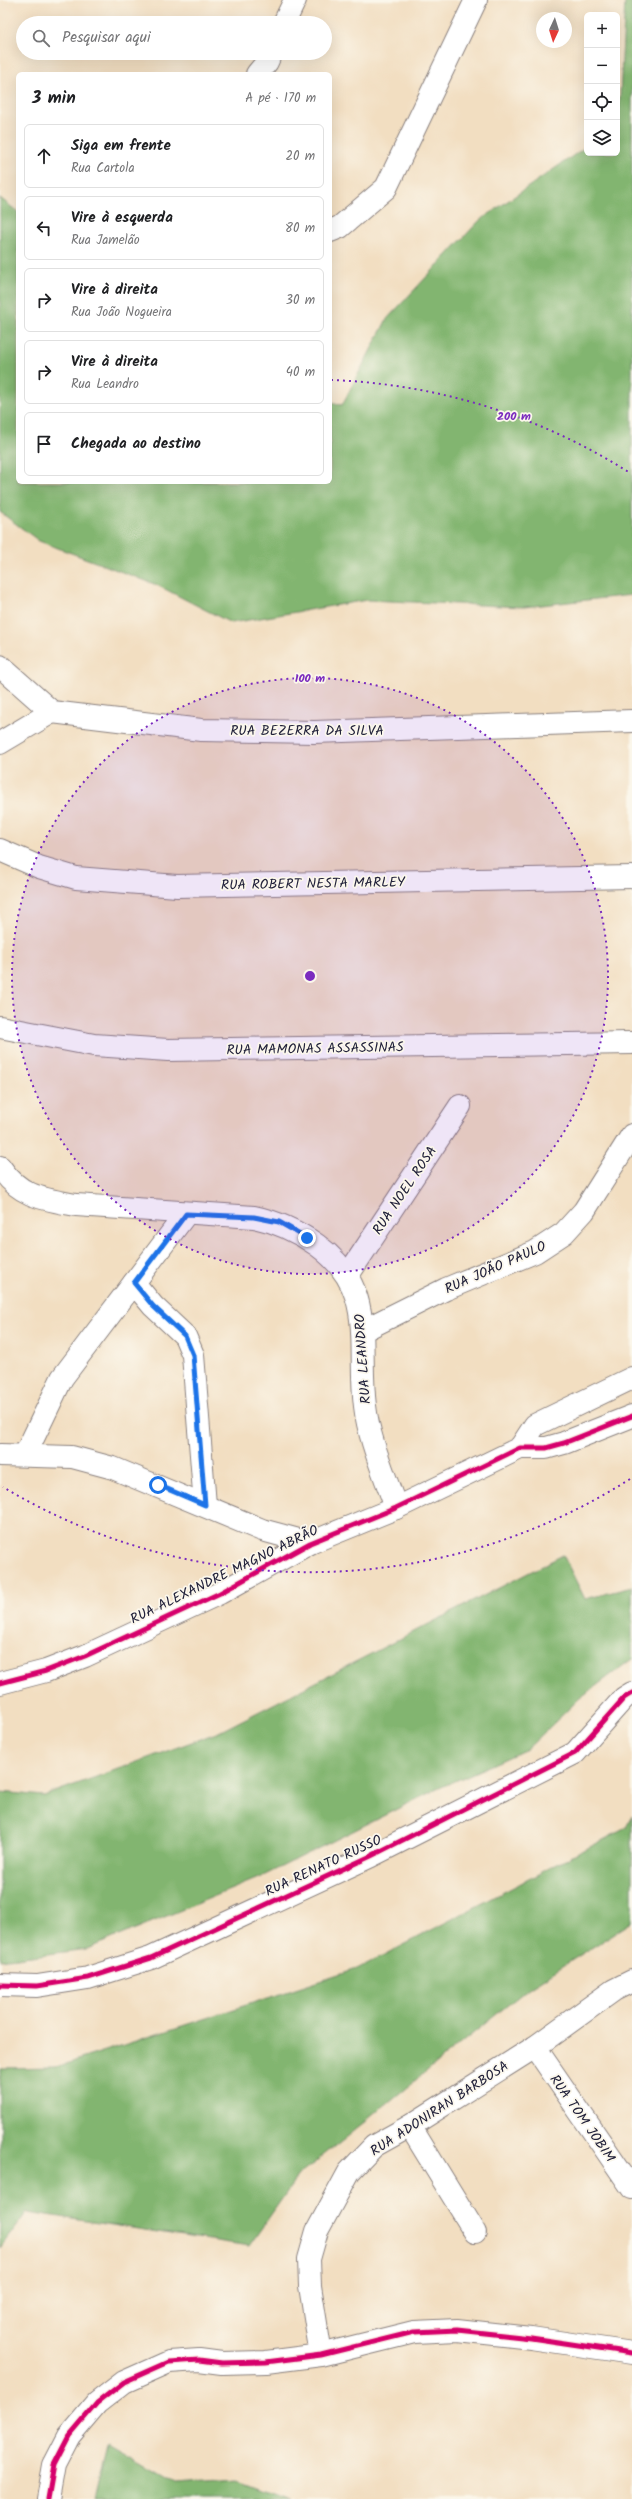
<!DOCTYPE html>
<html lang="pt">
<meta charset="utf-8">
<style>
body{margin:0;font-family:Kalam,sans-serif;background:#f6f6f6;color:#202124}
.controls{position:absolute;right:12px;top:12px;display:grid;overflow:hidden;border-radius:6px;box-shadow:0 4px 16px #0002}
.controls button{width:36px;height:36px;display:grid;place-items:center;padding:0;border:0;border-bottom:1px solid #e0e0e0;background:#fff;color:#202124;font:20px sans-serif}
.compass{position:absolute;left:536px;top:12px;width:36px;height:36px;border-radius:50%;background:#fff;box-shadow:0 4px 16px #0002;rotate:184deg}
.stop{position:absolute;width:12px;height:12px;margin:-9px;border:3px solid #1a73e8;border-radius:50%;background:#fff}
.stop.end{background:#1a73e8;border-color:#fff;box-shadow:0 1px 4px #0008}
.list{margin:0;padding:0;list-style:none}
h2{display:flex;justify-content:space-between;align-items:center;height:52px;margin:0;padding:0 16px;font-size:17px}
h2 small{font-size:13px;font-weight:400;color:#757577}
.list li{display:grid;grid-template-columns:26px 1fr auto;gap:12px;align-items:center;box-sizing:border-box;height:64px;margin:0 8px 8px;padding:0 8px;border:1px solid #e0e0e0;border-radius:6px}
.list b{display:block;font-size:15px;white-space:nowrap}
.list p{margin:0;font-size:13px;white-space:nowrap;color:#757577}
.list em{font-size:13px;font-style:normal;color:#757577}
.icon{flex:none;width:22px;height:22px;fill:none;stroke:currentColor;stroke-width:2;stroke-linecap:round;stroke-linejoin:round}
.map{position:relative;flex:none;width:632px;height:2499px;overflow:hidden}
.search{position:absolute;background:#fff;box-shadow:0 4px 16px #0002;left:16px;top:16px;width:316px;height:44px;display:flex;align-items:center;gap:10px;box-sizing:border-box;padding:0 14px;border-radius:22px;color:#757577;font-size:15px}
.panel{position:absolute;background:#fff;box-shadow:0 4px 16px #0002;left:16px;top:72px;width:316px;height:412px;border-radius:6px}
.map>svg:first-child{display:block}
.forest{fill:#82b56f;stroke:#526c55}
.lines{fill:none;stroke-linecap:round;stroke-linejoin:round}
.minor-casing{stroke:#8a807e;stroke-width:24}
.minor{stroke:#fff;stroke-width:22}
.cycleway-casing{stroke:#fbf7ec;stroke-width:8}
.cycleway{stroke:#d6006c;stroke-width:5}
.route{stroke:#1a73e8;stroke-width:5}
.ring{fill:none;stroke:#7b2cbf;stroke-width:2;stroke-dasharray:2 4}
.labels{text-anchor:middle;stroke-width:3.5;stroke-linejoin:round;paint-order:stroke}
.street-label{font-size:14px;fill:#22223b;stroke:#fbf7ec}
.centre{fill:#7b2cbf;stroke:#fbf7ec;stroke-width:2}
.ring-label{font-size:12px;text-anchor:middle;font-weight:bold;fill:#7b2cbf;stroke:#fbf7ec;stroke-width:3.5;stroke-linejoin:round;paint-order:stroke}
</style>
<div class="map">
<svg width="632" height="2499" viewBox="0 0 632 2499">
<rect width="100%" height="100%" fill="#fbf7ec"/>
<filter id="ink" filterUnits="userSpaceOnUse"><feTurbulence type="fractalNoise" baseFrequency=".025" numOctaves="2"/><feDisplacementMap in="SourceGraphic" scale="8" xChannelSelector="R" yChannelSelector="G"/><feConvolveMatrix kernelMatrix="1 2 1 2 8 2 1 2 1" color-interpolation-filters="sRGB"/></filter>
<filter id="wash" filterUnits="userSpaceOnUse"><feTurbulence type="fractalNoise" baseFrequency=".012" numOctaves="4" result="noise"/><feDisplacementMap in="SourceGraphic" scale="16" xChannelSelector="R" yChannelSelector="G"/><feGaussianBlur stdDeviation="0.9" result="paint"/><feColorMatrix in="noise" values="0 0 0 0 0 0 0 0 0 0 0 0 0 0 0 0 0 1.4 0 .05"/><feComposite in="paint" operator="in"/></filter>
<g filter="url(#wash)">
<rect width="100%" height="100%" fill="#f2dec1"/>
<g class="forest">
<path d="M625 0H632V595L524 607 367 600 231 623 157 585 39 541 0 512V198L18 212V482H330V403L342 405 387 319 479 221 587 146V153H617Z"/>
<path d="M563 1555 585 1599 632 1587V1659L580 1698 527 1749 437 1789 261 1877 87 1949 0 1960V1792L44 1796 219 1732Z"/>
<path d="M632 1815V1922L530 1987 298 2176 249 2246 27 2212 0 2248V2068L56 2067 357 1969 626 1828Z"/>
<path d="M107 2445 175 2484 236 2480 287 2499H94Z"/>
</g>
</g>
<g filter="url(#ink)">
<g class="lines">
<defs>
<g id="minor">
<path d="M284 23 295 0"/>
<path d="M257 74 267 62 271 53"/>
<path d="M330 231 340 227 386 188 476 0"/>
<path d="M0 666 52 712 201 730 314 732 632 721"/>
<path d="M0 743 52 712"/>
<path d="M0 850 39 867 76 878 177 886 632 877"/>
<path d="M0 1027 94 1045 168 1050 632 1043"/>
<path d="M0 1167C20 1197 43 1199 76 1205L254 1217C278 1222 297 1231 317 1245 378 1289 357 1343 365 1406 369 1441 385 1475 396 1508"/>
<path d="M348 1275 460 1106"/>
<path d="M134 1283 153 1306 185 1336 193 1355 205 1505"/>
<path d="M362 1331 446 1289 535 1252 564 1233 584 1211 632 1135"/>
<path d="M520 1448 535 1425 632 1378"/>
<path d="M0 1455 72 1457 113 1468 262 1530 310 1543"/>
<path d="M25 1455 62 1378 186 1214"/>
<path d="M0 1683 46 1671 85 1656 220 1593 310 1543 396 1508 520 1448H546L564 1443 632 1416"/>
<path d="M0 1985 37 1986 88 1978 151 1958 371 1856 575 1753 624 1698 632 1693"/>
<path d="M535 2047 632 2188"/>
<path d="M410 2126 475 2232"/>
<path d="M321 2355 310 2286 309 2259 317 2231 349 2172 374 2146 410 2126 535 2047 614 1990 632 1981"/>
<path d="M48 2499 54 2465 69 2436 97 2403 124 2382 169 2362 199 2360 222 2363 266 2362 321 2355 414 2332 457 2330 531 2338 632 2353"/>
</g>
</defs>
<use href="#minor" class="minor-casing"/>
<use href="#minor" class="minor"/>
<defs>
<g id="cycleway">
<path d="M0 1683 46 1671 85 1656 220 1593 310 1543 396 1508 520 1448H546L564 1443 632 1416"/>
<path d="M0 1985 37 1986 88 1978 151 1958 371 1856 575 1753 624 1698 632 1693"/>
<path d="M48 2499 54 2465 69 2436 97 2403 124 2382 169 2362 199 2360 222 2363 266 2362 321 2355 414 2332 457 2330 531 2338 632 2353"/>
</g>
</defs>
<use href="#cycleway" class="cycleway-casing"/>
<use href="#cycleway" class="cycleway"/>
</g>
</g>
<g class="lines" filter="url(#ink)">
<path class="route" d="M158 1485 205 1505 193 1355 185 1336 153 1306 134 1283 186 1214 254 1217 279 1222 307 1238"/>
</g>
<circle cx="310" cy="976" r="298" fill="#7b2cbf" fill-opacity=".12"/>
<g class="ring">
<circle cx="310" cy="976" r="298"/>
<path d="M630 1479A596 596 0 0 1 3 1487M331 380A596 596 0 0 1 630 473"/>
</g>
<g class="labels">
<g class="street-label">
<text x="307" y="735">RUA BEZERRA DA SILVA</text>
<text transform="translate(313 883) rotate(-1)" y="5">RUA ROBERT NESTA MARLEY</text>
<text transform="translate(315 1048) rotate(-1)" y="5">RUA MAMONAS ASSASSINAS</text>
<text transform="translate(404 1190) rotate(-56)" y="5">RUA NOEL ROSA</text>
<text transform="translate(495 1267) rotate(-24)" y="5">RUA JOÃO PAULO</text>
<text transform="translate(362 1359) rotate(-94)" y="5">RUA LEANDRO</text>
<text transform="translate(224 1574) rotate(-26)" y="5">RUA ALEXANDRE MAGNO ABRÃO</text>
<text transform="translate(323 1865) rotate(-25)" y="5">RUA RENATO RUSSO</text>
<text transform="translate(439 2108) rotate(-33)" y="5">RUA ADONIRAN BARBOSA</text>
<text transform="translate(583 2118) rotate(55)" y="5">RUA TOM JOBIM</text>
</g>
</g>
<circle cx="310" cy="976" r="6" class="centre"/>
<g class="ring-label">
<text x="514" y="420">200 m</text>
<text x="310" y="682">100 m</text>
</g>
</svg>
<div class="controls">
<button>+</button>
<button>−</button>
<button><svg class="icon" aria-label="locate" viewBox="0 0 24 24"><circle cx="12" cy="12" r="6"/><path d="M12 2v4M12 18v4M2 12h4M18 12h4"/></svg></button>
<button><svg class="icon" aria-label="layers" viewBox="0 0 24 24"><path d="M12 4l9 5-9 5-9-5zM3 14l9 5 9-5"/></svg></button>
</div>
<svg class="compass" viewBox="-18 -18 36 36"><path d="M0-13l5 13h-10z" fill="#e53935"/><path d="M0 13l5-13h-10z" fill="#757577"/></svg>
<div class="stop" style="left:158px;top:1485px"></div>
<div class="stop end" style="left:307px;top:1238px"></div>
<div class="search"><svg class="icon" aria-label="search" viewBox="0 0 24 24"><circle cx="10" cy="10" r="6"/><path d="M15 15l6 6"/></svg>Pesquisar aqui</div>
<section class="panel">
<h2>3 min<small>A pé · 170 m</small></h2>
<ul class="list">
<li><svg class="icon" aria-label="ahead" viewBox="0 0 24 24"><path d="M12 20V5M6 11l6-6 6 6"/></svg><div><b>Siga em frente</b><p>Rua Cartola</p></div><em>20 m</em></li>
<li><svg class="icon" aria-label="left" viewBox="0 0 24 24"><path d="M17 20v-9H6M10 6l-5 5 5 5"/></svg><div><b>Vire à esquerda</b><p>Rua Jamelão</p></div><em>80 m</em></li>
<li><svg class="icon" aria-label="right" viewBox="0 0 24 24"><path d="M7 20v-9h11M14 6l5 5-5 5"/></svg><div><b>Vire à direita</b><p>Rua João Nogueira</p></div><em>30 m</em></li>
<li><svg class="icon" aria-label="right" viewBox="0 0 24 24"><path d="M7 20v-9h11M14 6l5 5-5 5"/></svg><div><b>Vire à direita</b><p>Rua Leandro</p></div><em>40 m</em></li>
<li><svg class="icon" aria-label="arrive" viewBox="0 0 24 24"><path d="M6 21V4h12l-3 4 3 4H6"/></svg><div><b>Chegada ao destino</b></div></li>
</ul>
</section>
</div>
